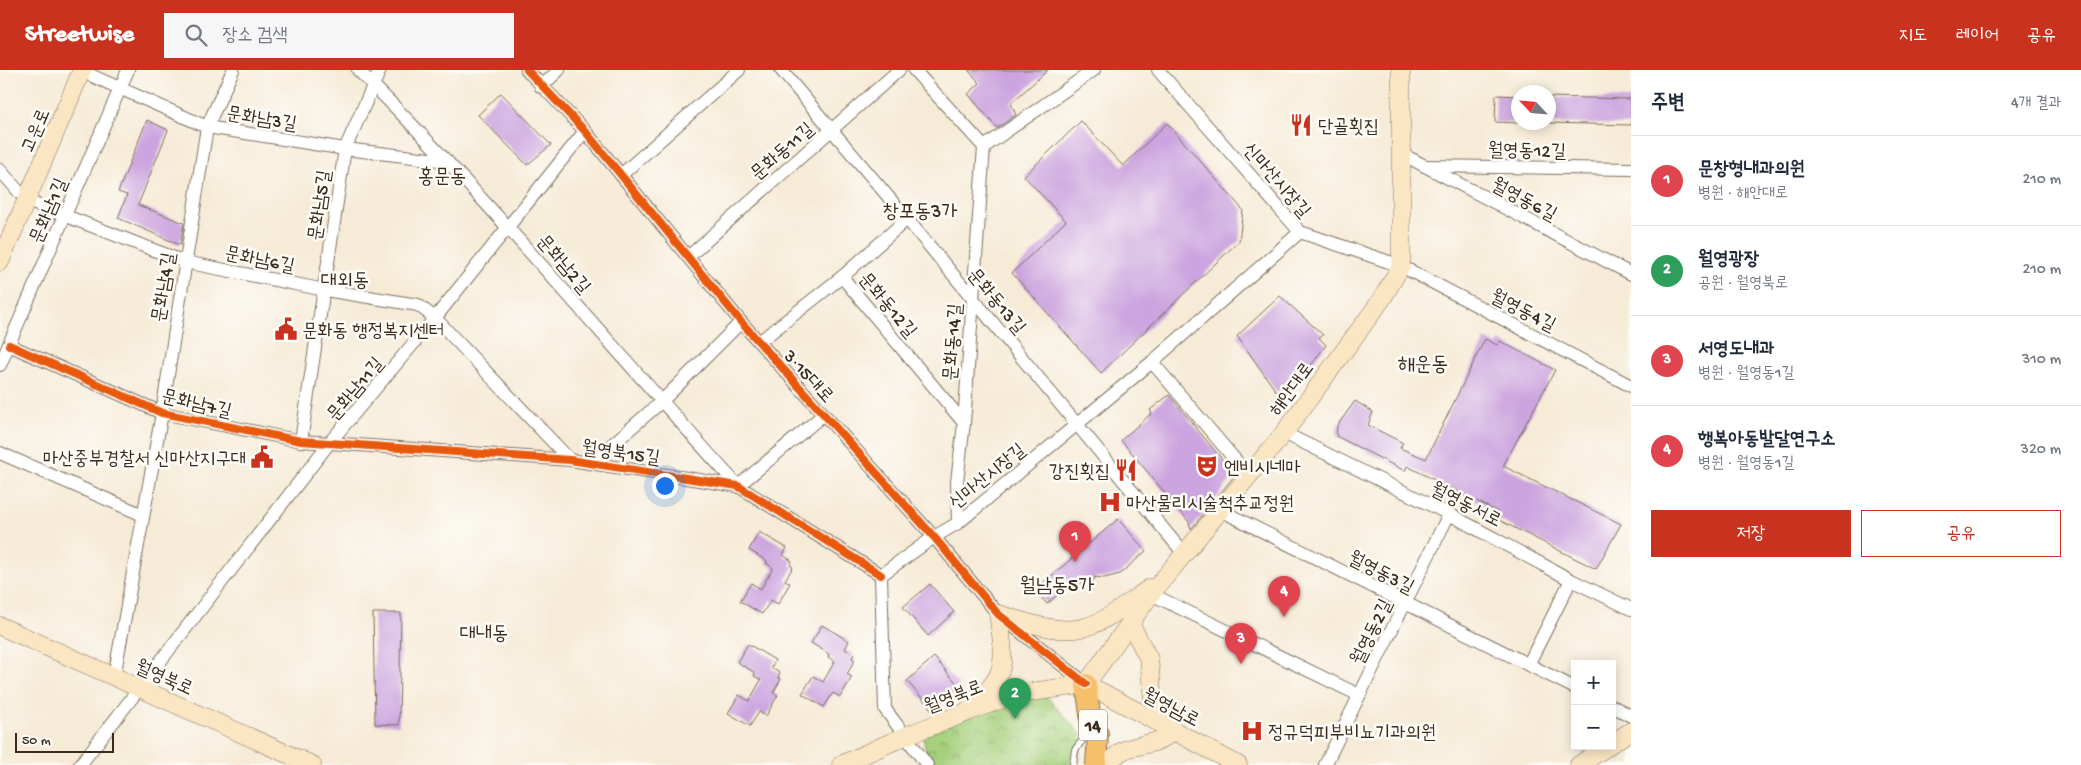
<!DOCTYPE html>
<html lang="ko">
<meta charset="utf-8">
<style>
body{margin:0;font-family:"Gochi Hand","Poor Story",sans-serif;background:#f6f6f7;color:#1f2937}
.controls{position:absolute;right:15px;bottom:15px;display:grid;overflow:hidden;border-radius:0px;box-shadow:0 2px 12px #0003}
.controls button{width:45px;height:45px;display:grid;place-items:center;padding:0;border:0;border-bottom:1px solid #e0e1e3;background:#fff;color:#1f2937;font:25px sans-serif}
.compass{position:absolute;left:1511px;top:15px;width:45px;height:45px;border-radius:50%;background:#fff;box-shadow:0 2px 12px #0003;rotate:296deg}
.scale{position:absolute;left:15px;bottom:12px;width:99px;box-sizing:border-box;padding-left:5px;border:2px solid #3b2a1e;border-top:0;font-size:14px;line-height:18px;white-space:nowrap;color:#3b2a1e;-webkit-text-stroke:4px #fdfcf7;paint-order:stroke}
.you{position:absolute;left:664px;top:415px;width:18px;height:18px;margin:-12px;border:4px solid #fff;border-radius:50%;background:#1a73e8;box-shadow:0 0 0 8px #1a73e833}
.badge{display:grid;place-items:center;width:32px;height:32px;border-radius:50%;background:#c8321e;color:#fff;font-size:16px;font-weight:700}
.pin{position:absolute;translate:-50% -41px;filter:drop-shadow(0 1px 2px #0008)}
.pin::after{content:'';position:absolute;top:26px;width:18px;height:15px;background:inherit;clip-path:polygon(0 0,100% 0,50% 100%)}
.list{margin:0;padding:0;list-style:none}
h2{display:flex;justify-content:space-between;align-items:center;height:65px;margin:0;padding:0 20px;font-size:21px}
h2 small{font-size:16px;font-weight:400;color:#747a83}
.list li{display:grid;grid-template-columns:32px 1fr auto;gap:15px;align-items:center;box-sizing:border-box;height:90px;padding:0 20px;border-top:1px solid #e0e1e3}
.list b{display:block;font-size:19px;white-space:nowrap}
.list p{margin:0;font-size:16px;white-space:nowrap;color:#747a83}
.list em{font-size:16px;font-style:normal;color:#747a83}
.actions{display:flex;gap:10px;padding:15px 20px}
.actions a{flex:1;padding:11px 0;border:1px solid #c8321e;border-radius:0px;text-align:center;font-size:18px;color:#c8321e}
.actions .main{background:#c8321e;color:#fff}
.icon{flex:none;width:28px;height:28px;fill:none;stroke:currentColor;stroke-width:2;stroke-linecap:round;stroke-linejoin:round}
.map{position:relative;flex:none;width:1631px;height:695px;overflow:hidden}
header{display:flex;align-items:center;gap:30px;box-sizing:border-box;height:70px;padding:0 25px;background:#c8321e;color:#fff}
header strong{font-size:24px}
nav{display:flex;gap:28px;margin-inline-start:auto;font-size:18px}
.search{width:350px;height:45px;background:#f6f6f7;display:flex;align-items:center;gap:12px;box-sizing:border-box;padding:0 18px;border-radius:0px;color:#747a83;font-size:19px}
main{display:flex}
aside{flex:1;background:#fff}
.map>svg:first-child{display:block}
.park{fill:url(#park-crowns);stroke:#707d4d}
.building{fill:#cca4df}
.lines{fill:none;stroke-linecap:round;stroke-linejoin:round}
.lane-casing{stroke:#7c6e5f;stroke-width:8}
.street-casing{stroke:#7c6e5f;stroke-width:14}
.secondary-casing{stroke:#7c6e5f;stroke-width:19}
.primary-casing{stroke:#7c6e5f;stroke-width:22}
.lane{stroke:#fff;stroke-width:6}
.street{stroke:#fff;stroke-width:12}
.secondary{stroke:#fbe6c4;stroke-width:18}
.primary{stroke:#f6c06b;stroke-width:20}
.cycleway-casing{stroke:#fdfcf7;stroke-width:11}
.cycleway{stroke:#e8590c;stroke-width:8}
.labels{text-anchor:middle;stroke-width:5;stroke-linejoin:round;paint-order:stroke}
.shield{fill:#fdfcf7;stroke:#75695f;stroke-width:1}
.shield-label{font-size:18px;font-weight:bold;fill:#3b2a1e}
.street-label{font-size:19px;fill:#3b2a1e;stroke:#fdfcf7}
.poi-label{font-size:19px;fill:#3b2a1e;stroke:#fdfcf7;text-anchor:start}
.neighbourhood-label{font-size:20px;fill:#3b2a1e;stroke:#fdfcf7}
.quarter-label{font-size:21px;fill:#3b2a1e;stroke:#fdfcf7}
</style>
<header>
<strong>Streetwise</strong>
<div class="search"><svg class="icon" aria-label="search" viewBox="0 0 24 24"><circle cx="10" cy="10" r="6"/><path d="M15 15l6 6"/></svg>장소 검색</div>
<nav><a>지도</a><a>레이어</a><a>공유</a></nav>
</header>
<main>
<div class="map">
<svg width="1631" height="695" viewBox="0 0 1631 695">
<defs>
<pattern id="park-crowns" width="20" height="18" patternUnits="userSpaceOnUse" patternTransform="scale(1.25)"><rect width="20" height="18" fill="#a6d07c"/><path d="M2 6a3 3 0 1 1 6 0M12 15a3 3 0 1 1 6 0" fill="none" stroke="#88a965"/></pattern>
</defs>
<rect width="100%" height="100%" fill="#fdfcf7"/>
<filter id="ink" filterUnits="userSpaceOnUse"><feTurbulence type="fractalNoise" baseFrequency=".02" numOctaves="2"/><feDisplacementMap in="SourceGraphic" scale="10" xChannelSelector="R" yChannelSelector="G"/><feConvolveMatrix kernelMatrix="1 2 1 2 8 2 1 2 1" color-interpolation-filters="sRGB"/></filter>
<filter id="wash" filterUnits="userSpaceOnUse"><feTurbulence type="fractalNoise" baseFrequency=".0096" numOctaves="4" result="noise"/><feDisplacementMap in="SourceGraphic" scale="20" xChannelSelector="R" yChannelSelector="G"/><feGaussianBlur stdDeviation="1.12" result="paint"/><feColorMatrix in="noise" values="0 0 0 0 0 0 0 0 0 0 0 0 0 0 0 0 0 1.4 0 .05"/><feComposite in="paint" operator="in"/></filter>
<g filter="url(#wash)">
<rect width="100%" height="100%" fill="#f6ebd7"/>
<path class="park" d="M1045 625 1081 664 1078 695H937L926 681 923 666 1001 633Z"/>
<g id="blocks">
<g class="building">
<path d="M968 0H1048L1011 33 1016 45 997 58 968 24 980 13Z"/>
<path d="M501 23 551 75 527 95 478 45Z"/>
<path d="M1496 25 1518 26V53L1495 52Z"/>
<path d="M1548 27 1631 29V55L1548 53Z"/>
<path d="M147 50 168 60 138 135 184 153 180 175 118 148 127 125 118 122Z"/>
<path d="M1081 51 1123 96 1167 53 1243 140 1239 171 1101 303 1012 203 1066 151 1024 106Z"/>
<path d="M1280 226 1323 265 1319 268 1326 275 1288 326 1276 321 1237 266Z"/>
<path d="M1485 269 1497 275 1500 271 1555 300 1503 396 1621 454 1596 499 1495 448 1498 442 1407 396 1405 401 1336 366 1337 356 1355 331 1373 342 1368 355 1403 373 1400 378 1426 389Z"/>
<path d="M1169 325 1235 405 1191 459 1189 452 1121 370 1152 343 1150 340Z"/>
<path d="M1118 449 1146 481 1120 504 1104 508 1095 507 1094 510 1082 517H1067L1047 534 1035 520Z"/>
<path d="M759 462 787 478 783 485 792 491 790 495 793 497 785 510 790 513 778 534 771 530 762 544 740 531 751 513 761 519 773 498 766 493 767 491 749 480Z"/>
<path d="M930 514 954 542 928 566 903 537Z"/>
<path d="M373 543H401L399 655 375 654Z"/>
<path d="M822 555 849 571 845 579 854 584 852 588 855 590 847 604 852 607 840 627 833 623 824 637 802 624 813 606 823 612 835 591 828 587 829 584 811 573Z"/>
<path d="M748 574 775 590 771 598 780 603 778 607 781 609 773 623 778 625 766 646 759 642 750 656 728 643 739 625 749 631 761 610 754 606 755 603 737 592Z"/>
<path d="M934 587 959 616 932 640 907 611Z"/>
</g>
</g>
</g>
<g filter="url(#ink)">
<use href="#blocks" fill-opacity="0" stroke="#7c6e5f" stroke-width="1"/>
<g class="lines">
<defs>
<path id="lane" d="M1073 695 1075 680 1085 667"/>
<g id="street">
<path d="M79 0 207 57 345 79 447 91"/>
<path d="M358 0C492 132 611 277 738 416L823 345"/>
<path d="M527 0 585 61 741 252 934 467 998 544 1086 614"/>
<path d="M781 0 907 149 1185 485"/>
<path d="M914 0 984 77 964 353 957 412 958 453"/>
<path d="M1158 0 1300 162 1401 196 1631 316"/>
<path d="M541 17 559 0"/>
<path d="M984 77 1094 0"/>
<path d="M1402 84 1631 204"/>
<path d="M1425 96 1631 99"/>
<path d="M0 100 27 131 185 192 325 220 418 235 435 248 570 390"/>
<path d="M621 105 739 0"/>
<path d="M907 149 842 207 964 353"/>
<path d="M688 187 899 0"/>
<path d="M759 272 843 206"/>
<path d="M9 275 162 343 301 371 570 390 738 416 881 505"/>
<path d="M1152 292 1249 406"/>
<path d="M0 295 128 0"/>
<path d="M1284 363 1449 444 1571 510 1631 539"/>
<path d="M301 371 345 79 380 0"/>
<path d="M0 383 143 445"/>
<path d="M592 392 661 332 741 252"/>
<path d="M1220 440 1575 618"/>
<path d="M881 505 934 467 958 453 1152 292 1300 162"/>
<path d="M881 505 885 639 927 695"/>
<path d="M1151 524 1359 625"/>
<path d="M1528 595 1571 510"/>
<path d="M114 607 162 343 207 57 233 0"/>
<path d="M1612 636 1631 646"/>
<path d="M80 695 330 372 435 248 585 61"/>
<path d="M1325 695 1449 444"/>
</g>
<g id="secondary">
<path d="M0 192 82 0"/>
<path d="M1130 553 1149 589 1153 630 1162 655"/>
<path d="M0 556 312 695"/>
<path d="M1086 614 1151 524 1284 363 1382 229 1401 196V0"/>
<path d="M1086 614 1238 695"/>
<path d="M965 643C1006 604 1007 601 998 544 1024 551 1055 564 1082 558 1107 552 1129 532 1150 518"/>
<path d="M1612 673 1631 661"/>
<path d="M841 695 905 666 1012 625 1086 614"/>
<path d="M1108 695C1121 674 1138 678 1157 671 1163 669 1169 665 1175 662"/>
<path d="M1579 695 1608 676"/>
</g>
<path id="primary" d="M1086 614 1091 651 1098 664 1096 695"/>
</defs>
<use href="#lane" class="lane-casing"/>
<use href="#street" class="street-casing"/>
<use href="#secondary" class="secondary-casing"/>
<use href="#primary" class="primary-casing"/>
<use href="#lane" class="lane"/>
<use href="#street" class="street"/>
<use href="#secondary" class="secondary"/>
<use href="#primary" class="primary"/>
<defs>
<g id="cycleway">
<path d="M527 0 585 61 741 252 934 467 998 544 1086 614"/>
<path d="M9 275 162 343 301 371 570 390 738 416 881 505"/>
</g>
</defs>
<use href="#cycleway" class="cycleway-casing"/>
<use href="#cycleway" class="cycleway"/>
</g>
</g>
<defs>
<symbol id="restaurant-bare" viewBox="-9 -9 18 18"><path d="M-5-6h1v4h1v-4h1v4h1v-4h1v5L-1.5 .5V6h-2V.5L-5-1ZM5-6V6H3V1.5H1.5Q1.5-4 5-6Z" fill="#c8321e" stroke="#fdfcf7" stroke-width="2.5" paint-order="stroke"/></symbol>
<symbol id="civic-bare" viewBox="-9 -9 18 18"><path d="M-.6-6.5H3V-4.5H.6V-3L4-1V1h2V6H-6V1h2V-1L-.6-3ZM-1.2 2.5V6h2.4V2.5Z" fill="#c8321e" stroke="#fdfcf7" stroke-width="2.5" paint-order="stroke"/></symbol>
<symbol id="theatre-bare" viewBox="-9 -9 18 18"><path d="M-5-5.5Q0-4 5-5.5V0Q5 5 0 6Q-5 5-5 0ZM-3.3-2.5H-1v1.5H-3.3ZM1-2.5H3.3v1.5H1ZM-2.8 1Q0 5.5 2.8 1Z" fill="#c8321e" stroke="#fdfcf7" stroke-width="2.5" paint-order="stroke"/></symbol>
<symbol id="hospital-bare" viewBox="-9 -9 18 18"><path d="M-5-5h3v3.5h4V-5h3V5h-3V1.5h-4V5h-3Z" fill="#c8321e" stroke="#fdfcf7" stroke-width="2.5" paint-order="stroke"/></symbol>
</defs>
<g fill-rule="evenodd">
<use href="#restaurant-bare" x="1285" y="39" width="32" height="32"/>
<use href="#civic-bare" x="270" y="243" width="32" height="32"/>
<use href="#civic-bare" x="246" y="371" width="32" height="32"/>
<use href="#theatre-bare" x="1191" y="380" width="32" height="32"/>
<use href="#restaurant-bare" x="1110" y="384" width="32" height="32"/>
<use href="#hospital-bare" x="1094" y="416" width="32" height="32"/>
<use href="#hospital-bare" x="1236" y="645" width="32" height="32"/>
</g>
<g class="labels">
<rect class="shield" x="1079" y="639.5" width="28" height="31" rx="4"/>
<g class="shield-label">
<text x="1093" y="661">14</text>
</g>
<g class="street-label">
<text transform="translate(262 47) rotate(9)" y="7">문화남3길</text>
<text transform="translate(34 60) rotate(-67)" y="7">고운로</text>
<text transform="translate(1527 79) rotate(1)" y="7">월영동12길</text>
<text transform="translate(781 80) rotate(-41)" y="7">문화동11길</text>
<text transform="translate(1278 109) rotate(49)" y="7">신마산시장길</text>
<text transform="translate(1525 128) rotate(28)" y="7">월영동6길</text>
<text transform="translate(318 135) rotate(-82)" y="7">문화남5길</text>
<text transform="translate(47 140) rotate(-67)" y="7">문화남1길</text>
<text transform="translate(260 188) rotate(11)" y="7">문화남6길</text>
<text transform="translate(565 193) rotate(49)" y="7">문화남2길</text>
<text transform="translate(162 217) rotate(-81)" y="7">문화남4길</text>
<text transform="translate(998 230) rotate(50)" y="7">문화동13길</text>
<text transform="translate(889 234) rotate(50)" y="7">문화동12길</text>
<text transform="translate(1524 239) rotate(27)" y="7">월영동4길</text>
<text transform="translate(951 272) rotate(-86)" y="7">문화동14길</text>
<text transform="translate(810 305) rotate(48)" y="7">3·15대로</text>
<text transform="translate(354 318) rotate(-50)" y="7">문화남11길</text>
<text transform="translate(1290 318) rotate(-54)" y="7">해안대로</text>
<text transform="translate(197 332) rotate(13)" y="7">문화남7길</text>
<text transform="translate(621 381) rotate(8)" y="7">월영북15길</text>
<text transform="translate(986 405) rotate(-39)" y="7">신마산시장길</text>
<text transform="translate(1467 433) rotate(27)" y="7">월영동서로</text>
<text transform="translate(1382 501) rotate(27)" y="7">월영동3길</text>
<text transform="translate(1370 561) rotate(-64)" y="7">월영동2길</text>
<text transform="translate(165 606) rotate(24)" y="7">월영북로</text>
<text transform="translate(953 625) rotate(-21)" y="7">월영북로</text>
<text transform="translate(1172 636) rotate(28)" y="7">월영남로</text>
</g>
<g class="poi-label">
<text x="1318" y="62">단골횟집</text>
<text x="302" y="266">문화동 행정복지센터</text>
<text x="246" y="394" text-anchor="end">마산중부경찰서 신마산지구대</text>
<text x="1224" y="403">엔비시네마</text>
<text x="1110" y="407" text-anchor="end">강진횟집</text>
<text x="1126" y="439">마산물리시술척추교정원</text>
<text x="1268" y="668">정규덕피부비뇨기과의원</text>
</g>
<g class="neighbourhood-label">
<text x="442" y="112">홍문동</text>
<text x="920" y="147">창포동3가</text>
<text x="345" y="216">대외동</text>
<text x="1057" y="521">월남동5가</text>
<text x="484" y="569">대내동</text>
</g>
<g class="quarter-label">
<text x="1423" y="300">해운동</text>
</g>
</g>
</svg>
<div class="controls">
<button>+</button>
<button>−</button>
</div>
<svg class="compass" viewBox="-18 -18 36 36"><path d="M0-13l5 13h-10z" fill="#e53935"/><path d="M0 13l5-13h-10z" fill="#747a83"/></svg>
<div class="scale">50 m</div>
<div class="you"></div>
<div class="pin badge" style="left:1075px;top:492px;background:#e0444e">1</div>
<div class="pin badge" style="left:1015px;top:649px;background:#2e9e5b">2</div>
<div class="pin badge" style="left:1241px;top:594px;background:#e0444e">3</div>
<div class="pin badge" style="left:1284px;top:547px;background:#e0444e">4</div>
</div>
<aside>
<h2>주변<small>4개 결과</small></h2>
<ul class="list">
<li><span class="badge" style="background:#e0444e">1</span><div><b>문창형내과의원</b><p>병원 · 해안대로</p></div><em>210 m</em></li>
<li><span class="badge" style="background:#2e9e5b">2</span><div><b>월영광장</b><p>공원 · 월영북로</p></div><em>210 m</em></li>
<li><span class="badge" style="background:#e0444e">3</span><div><b>서영도내과</b><p>병원 · 월영동1길</p></div><em>310 m</em></li>
<li><span class="badge" style="background:#e0444e">4</span><div><b>행복아동발달연구소</b><p>병원 · 월영동1길</p></div><em>320 m</em></li>
</ul>
<div class="actions"><a class="main">저장</a><a>공유</a></div>
</aside>
</main>
